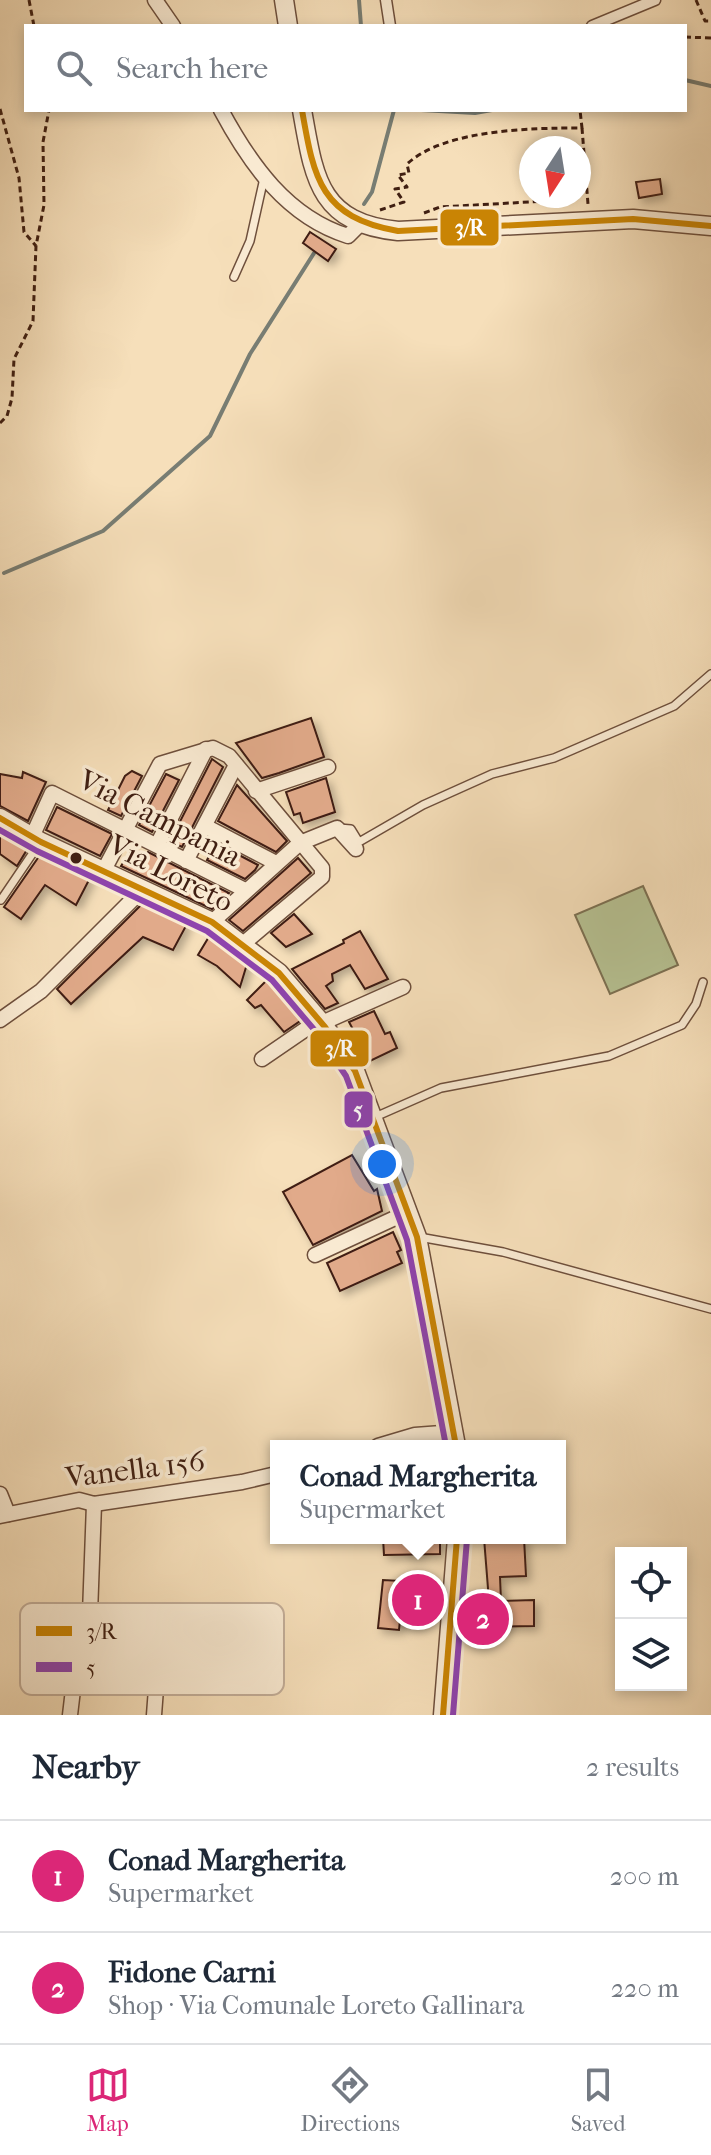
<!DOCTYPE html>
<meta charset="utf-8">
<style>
body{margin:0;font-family:"IM FELL French Canon",serif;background:#f6f6f7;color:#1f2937}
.controls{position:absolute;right:24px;bottom:24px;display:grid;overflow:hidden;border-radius:0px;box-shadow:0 4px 12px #0003}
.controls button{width:72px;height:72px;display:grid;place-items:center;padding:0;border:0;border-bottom:2px solid #e0e1e3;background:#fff;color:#1f2937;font:40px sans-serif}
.compass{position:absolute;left:519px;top:136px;width:72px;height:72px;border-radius:50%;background:#fff;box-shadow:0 4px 12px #0003;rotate:192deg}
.you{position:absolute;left:382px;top:1164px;width:28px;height:28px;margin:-20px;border:6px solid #fff;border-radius:50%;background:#1a73e8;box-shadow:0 0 0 12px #1a73e833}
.badge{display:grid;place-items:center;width:52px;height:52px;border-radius:50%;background:#db2777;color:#fff;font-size:26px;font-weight:700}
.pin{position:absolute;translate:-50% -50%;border:4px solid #fff;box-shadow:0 2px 8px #0006}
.popup{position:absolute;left:270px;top:1440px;width:296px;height:104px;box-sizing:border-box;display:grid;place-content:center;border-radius:0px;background:#fff;filter:drop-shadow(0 2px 6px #0005);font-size:26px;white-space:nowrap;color:#747a83}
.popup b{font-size:30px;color:#1f2937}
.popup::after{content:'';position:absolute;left:50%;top:100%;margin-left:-16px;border:16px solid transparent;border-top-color:#fff}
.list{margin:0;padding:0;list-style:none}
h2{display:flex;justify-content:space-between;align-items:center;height:104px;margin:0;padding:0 32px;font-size:34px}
h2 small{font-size:26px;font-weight:400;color:#747a83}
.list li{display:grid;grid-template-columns:52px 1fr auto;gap:24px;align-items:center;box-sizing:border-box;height:112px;padding:0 32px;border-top:2px solid #e0e1e3}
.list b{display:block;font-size:30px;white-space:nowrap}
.list p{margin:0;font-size:26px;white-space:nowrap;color:#747a83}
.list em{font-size:26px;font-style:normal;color:#747a83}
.icon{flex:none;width:44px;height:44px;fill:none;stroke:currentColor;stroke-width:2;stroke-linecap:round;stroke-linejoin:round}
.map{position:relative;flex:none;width:711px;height:1715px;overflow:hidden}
.search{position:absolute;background:#fff;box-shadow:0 4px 12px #0003;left:24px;right:24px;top:24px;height:88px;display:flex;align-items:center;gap:20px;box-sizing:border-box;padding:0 28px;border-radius:0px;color:#747a83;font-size:30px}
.sheet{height:328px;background:#fff}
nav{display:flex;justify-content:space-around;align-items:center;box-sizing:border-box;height:112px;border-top:2px solid #e0e1e3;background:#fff;font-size:22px;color:#747a83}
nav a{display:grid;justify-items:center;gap:4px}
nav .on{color:#db2777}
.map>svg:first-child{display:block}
.green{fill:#b7c394;stroke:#7c7153;stroke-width:2}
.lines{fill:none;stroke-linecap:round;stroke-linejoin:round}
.stream{stroke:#787d73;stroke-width:4}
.building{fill:#e1aa8a;stroke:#401f12;stroke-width:2;filter:url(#shadow)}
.service-casing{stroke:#6e4f3c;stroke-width:10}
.pedestrian-casing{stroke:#6e4f3c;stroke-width:13}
.minor-casing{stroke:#6e4f3c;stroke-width:17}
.tertiary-casing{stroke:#6e4f3c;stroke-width:21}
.path{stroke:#401f12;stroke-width:3;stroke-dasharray:6 4;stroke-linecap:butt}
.service{stroke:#f9ead2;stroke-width:7}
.pedestrian{stroke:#f9ead2;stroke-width:10}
.minor{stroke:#f9ead2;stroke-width:14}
.tertiary{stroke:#f9ead2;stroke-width:18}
.bus-1-casing{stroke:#f9ead2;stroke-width:12}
.bus-2-casing{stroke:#f9ead2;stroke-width:12}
.bus-1{stroke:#c98404;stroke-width:6}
.bus-2{stroke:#8e44ad;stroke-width:6}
.bus-dot{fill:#401f12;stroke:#f9ead2;stroke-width:3}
.labels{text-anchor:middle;stroke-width:7;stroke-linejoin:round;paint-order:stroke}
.street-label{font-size:30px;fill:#401f12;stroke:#f9ead2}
.key{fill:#f9ead2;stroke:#c2ad98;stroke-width:2}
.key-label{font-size:22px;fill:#401f12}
.line-badge{stroke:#f9ead2;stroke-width:3}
.badge-label{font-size:22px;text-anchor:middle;font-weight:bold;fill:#fff}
</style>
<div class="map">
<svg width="711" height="1715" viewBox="0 0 711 1715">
<defs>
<filter id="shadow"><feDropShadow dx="4.5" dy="4.5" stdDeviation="4" flood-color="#0004"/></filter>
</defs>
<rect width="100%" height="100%" fill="#f6dfba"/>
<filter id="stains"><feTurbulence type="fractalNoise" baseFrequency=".0025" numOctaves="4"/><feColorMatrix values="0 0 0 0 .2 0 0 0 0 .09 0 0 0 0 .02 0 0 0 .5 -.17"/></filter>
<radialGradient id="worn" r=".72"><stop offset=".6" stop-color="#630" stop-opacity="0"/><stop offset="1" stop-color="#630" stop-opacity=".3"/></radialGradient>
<path class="green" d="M643 886 678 965 610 994 575 915Z"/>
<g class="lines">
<g class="stream">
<path d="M359 0 361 26"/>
<path d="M685 80 711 86"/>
<path d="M421 110 475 113 492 110"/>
<path d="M364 204 372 192 394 110"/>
<path d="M4 573 103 531 210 436 250 354 316 250"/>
</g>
</g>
<g class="building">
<path d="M660 179 662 194 639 198 636 182Z"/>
<path d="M310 232 336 249 328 261 303 243Z"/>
<path d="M311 718 324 757 279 773 262 778 236 743Z"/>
<path d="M212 759 223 767 182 847 170 841Z"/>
<path d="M132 771 142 776 121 816 108 810 125 776Z"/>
<path d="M23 772 46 782 28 821 0 806V774L22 778Z"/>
<path d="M166 774 179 780 152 832 139 825Z"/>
<path d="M326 778 335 812 303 823 300 813 294 815 286 792Z"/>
<path d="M237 785 287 841 276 852 218 821Z"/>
<path d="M57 807 112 834 100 856 46 830Z"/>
<path d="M0 832 28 848 17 866 0 854Z"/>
<path d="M216 843 258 865 255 870 245 879 207 860Z"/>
<path d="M132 849 145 856 148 852 229 893 212 909 121 866Z"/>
<path d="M40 855 90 878 76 905 45 885 21 919 4 907Z"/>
<path d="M298 858 311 873 243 931 229 920Z"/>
<path d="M143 903 187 924 173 950 143 937 71 1004 57 989Z"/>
<path d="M294 914 312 934 286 947 271 933Z"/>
<path d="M360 931 388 979 365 989 350 965 332 974 333 981 326 986 338 1003 325 1009 292 969 344 943 343 940Z"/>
<path d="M210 935 247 964 240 987 217 966 198 955Z"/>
<path d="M268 979 303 1019 284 1032 261 1005 255 1008 247 1000Z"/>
<path d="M374 1011 385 1034 390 1032 397 1048 370 1061 349 1022Z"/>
<path d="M352 1155 374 1191 377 1189 382 1211 313 1245 283 1192Z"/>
<path d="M393 1232 401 1250 397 1252 402 1263 340 1291 327 1263Z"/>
<path d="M383 1538H440V1554L384 1555Z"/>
<path d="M484 1538H524L526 1576 500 1577 501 1601 534 1600V1626L476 1627V1601H489Z"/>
<path d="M412 1576 426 1577 422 1621 400 1620 399 1630 378 1628 383 1580 401 1581V1578L412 1579Z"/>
</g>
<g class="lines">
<defs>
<g id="service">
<path d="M234 277 250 241 264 178"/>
<path d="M339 828 351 829 359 842 423 805 492 774 554 758 674 706 711 674"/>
<path d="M1 900 39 844"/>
<path d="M375 1117 441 1088 609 1056 682 1025 696 1004 703 982"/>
<path d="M419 1237 503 1252 711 1309"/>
</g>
<g id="pedestrian">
<path d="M386 0 390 26"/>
<path d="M592 26 655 0"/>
</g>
<g id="minor">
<path d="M155 0 173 26"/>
<path d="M221 110C250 164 287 217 348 236L360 224"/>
<path d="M256 791 328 767"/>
<path d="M205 826 276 863"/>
<path d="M32 837 52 793 245 890"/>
<path d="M157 845 206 749"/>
<path d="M186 861 236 765"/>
<path d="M104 870 160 764 213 748 229 756 322 868V877L244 943"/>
<path d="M212 922 300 843 337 828 356 849"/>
<path d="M0 1020 41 991 143 889"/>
<path d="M322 1023 403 987"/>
<path d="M262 1059 319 1020"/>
<path d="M315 1255 408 1212"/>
<path d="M378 1446 415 1435 455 1432"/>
<path d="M0 1494 8 1514"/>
<path d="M0 1516 79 1500 94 1504 242 1482 276 1474"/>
<path d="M89 1641 159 1649 154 1715"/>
<path d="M70 1715 77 1656 89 1641 94 1504"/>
</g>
<g id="tertiary">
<path d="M284 0 288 26"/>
<path d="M302 110C314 177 318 223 398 231L633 219 711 226"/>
<path d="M0 818 41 842 212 922 279 973 325 1027 355 1071 417 1237 456 1446"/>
<path d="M443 1715 457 1538"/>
</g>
</defs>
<use href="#service" class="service-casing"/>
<use href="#pedestrian" class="pedestrian-casing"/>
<use href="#minor" class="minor-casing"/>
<use href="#tertiary" class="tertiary-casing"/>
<g class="path">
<path d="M29 0 34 26"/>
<path d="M696 0 705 21H711"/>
<path d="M685 37 711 38"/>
<path d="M0 109 19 178 24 232 36 246"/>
<path d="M582 128 588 204"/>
<path d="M380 210 404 202 395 189 407 187 398 175 409 173 407 164C445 129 532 128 582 128L580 110"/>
<path d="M424 213 440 207 546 201 562 205"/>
<path d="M0 423 7 416 12 398 14 359 33 321 36 246 44 205 43 142 49 110"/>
</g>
<use href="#service" class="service"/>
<use href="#pedestrian" class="pedestrian"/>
<use href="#minor" class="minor"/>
<use href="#tertiary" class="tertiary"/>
<defs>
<g id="bus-1">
<path d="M302 110C314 180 321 217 398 231L633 219 711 226"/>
<path d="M0 818 41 842 212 922 279 973 325 1027 355 1071 417 1237 456 1446"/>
<path d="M443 1715 457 1538"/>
</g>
<g id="bus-2">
<path d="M0 830 37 851 207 931 272 980 317 1033 346 1076 407 1240 446 1446"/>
<path d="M453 1715 467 1539"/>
</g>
</defs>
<use href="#bus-1" class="bus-1-casing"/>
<use href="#bus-2" class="bus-2-casing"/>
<use href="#bus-1" class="bus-1"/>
<use href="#bus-2" class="bus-2"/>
</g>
<circle class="bus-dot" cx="76" cy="858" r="7"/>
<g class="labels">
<g class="street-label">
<text transform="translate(160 818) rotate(27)" y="10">Via Campania</text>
<text transform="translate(171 873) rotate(27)" y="10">Via Loreto</text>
<text transform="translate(135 1469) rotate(-7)" y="10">Vanella 156</text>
</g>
</g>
<rect x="20" y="1603" width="264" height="92" rx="12" class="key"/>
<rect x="36" y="1626" width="36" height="10" fill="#c98404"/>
<rect x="36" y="1662" width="36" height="10" fill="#8e44ad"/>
<g class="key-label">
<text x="86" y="1639">3/R</text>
<text x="86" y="1675">5</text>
</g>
<g class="line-badge">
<rect x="439" y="208" width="61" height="39" rx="8" fill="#c98404"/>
<rect x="309" y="1029" width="61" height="39" rx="8" fill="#c98404"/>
<rect x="343" y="1090" width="31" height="39" rx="8" fill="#8e44ad"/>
</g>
<g class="badge-label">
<text x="470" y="235">3/R</text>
<text x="340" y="1056">3/R</text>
<text x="358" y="1117">5</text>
</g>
<rect width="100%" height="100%" filter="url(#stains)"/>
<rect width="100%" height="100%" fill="url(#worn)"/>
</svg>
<div class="controls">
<button><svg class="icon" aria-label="locate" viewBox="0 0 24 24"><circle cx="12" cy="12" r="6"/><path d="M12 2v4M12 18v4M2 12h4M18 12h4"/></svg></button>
<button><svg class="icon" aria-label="layers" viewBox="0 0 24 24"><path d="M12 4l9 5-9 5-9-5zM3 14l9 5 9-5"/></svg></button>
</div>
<svg class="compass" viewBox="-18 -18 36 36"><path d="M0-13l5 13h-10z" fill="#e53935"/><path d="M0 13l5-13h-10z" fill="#747a83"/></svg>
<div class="you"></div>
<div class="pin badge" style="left:418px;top:1600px">1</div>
<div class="popup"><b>Conad Margherita</b>Supermarket</div>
<div class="pin badge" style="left:483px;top:1619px">2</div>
<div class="search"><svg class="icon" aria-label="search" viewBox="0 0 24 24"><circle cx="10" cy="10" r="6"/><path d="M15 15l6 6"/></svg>Search here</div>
</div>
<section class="sheet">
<h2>Nearby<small>2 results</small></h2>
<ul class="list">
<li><span class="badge">1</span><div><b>Conad Margherita</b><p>Supermarket</p></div><em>200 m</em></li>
<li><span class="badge">2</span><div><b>Fidone Carni</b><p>Shop · Via Comunale Loreto Gallinara</p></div><em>220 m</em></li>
</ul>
</section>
<nav>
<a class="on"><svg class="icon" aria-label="map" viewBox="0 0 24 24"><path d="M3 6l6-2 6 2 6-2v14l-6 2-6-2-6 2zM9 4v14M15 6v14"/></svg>Map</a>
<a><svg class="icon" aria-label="directions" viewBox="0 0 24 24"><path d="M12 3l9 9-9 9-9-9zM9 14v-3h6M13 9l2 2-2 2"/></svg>Directions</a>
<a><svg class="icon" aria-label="saved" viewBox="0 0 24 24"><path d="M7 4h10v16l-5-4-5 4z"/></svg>Saved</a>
</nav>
